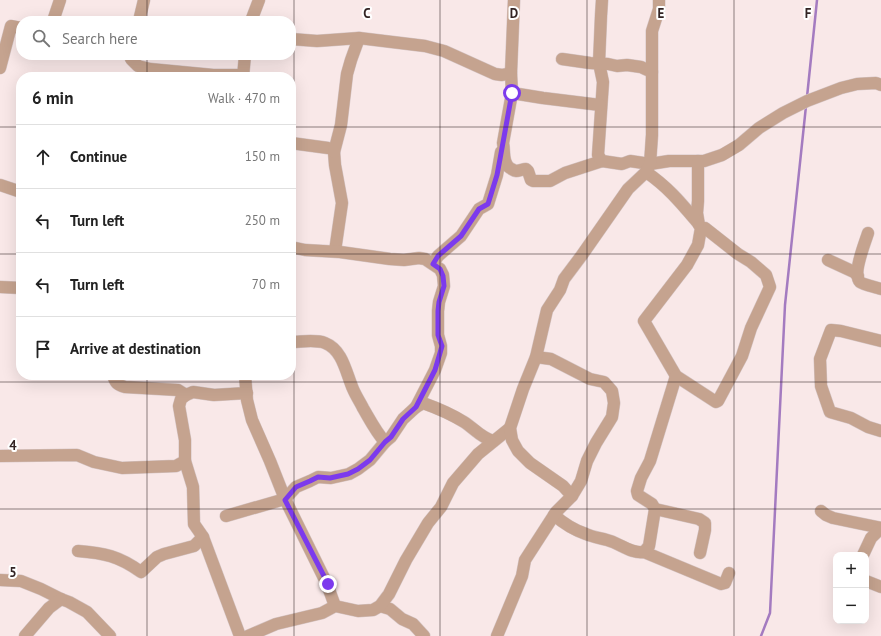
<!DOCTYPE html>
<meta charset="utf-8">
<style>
body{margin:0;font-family:"PT Sans",sans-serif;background:#f6f6f6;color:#222}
.controls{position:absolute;right:12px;bottom:12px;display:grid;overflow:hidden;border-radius:8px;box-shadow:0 4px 16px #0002}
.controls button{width:36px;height:36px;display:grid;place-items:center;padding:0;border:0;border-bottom:1px solid #e0e0e0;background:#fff;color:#222;font:20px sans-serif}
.stop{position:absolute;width:12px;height:12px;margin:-9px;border:3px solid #7c3aed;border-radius:50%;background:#fff}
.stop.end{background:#7c3aed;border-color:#fff;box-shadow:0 1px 4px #0008}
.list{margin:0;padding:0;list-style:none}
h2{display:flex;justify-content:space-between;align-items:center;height:52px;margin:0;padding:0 16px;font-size:17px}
h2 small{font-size:13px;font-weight:400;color:#767676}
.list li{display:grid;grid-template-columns:26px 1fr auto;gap:12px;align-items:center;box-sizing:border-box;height:64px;padding:0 16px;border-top:1px solid #e0e0e0}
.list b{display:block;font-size:15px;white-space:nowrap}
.list em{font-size:13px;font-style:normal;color:#767676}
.icon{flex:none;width:22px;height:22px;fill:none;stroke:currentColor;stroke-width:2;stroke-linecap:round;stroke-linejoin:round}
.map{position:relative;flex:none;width:881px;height:636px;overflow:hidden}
.search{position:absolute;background:#fff;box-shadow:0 4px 16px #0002;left:16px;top:16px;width:280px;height:44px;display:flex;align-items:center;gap:10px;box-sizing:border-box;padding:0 14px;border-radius:16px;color:#767676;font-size:15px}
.panel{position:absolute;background:#fff;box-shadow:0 4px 16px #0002;left:16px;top:72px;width:280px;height:308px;border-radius:16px}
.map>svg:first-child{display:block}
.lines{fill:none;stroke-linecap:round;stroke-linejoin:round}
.stream{stroke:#a47bc0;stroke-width:2.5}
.minor-casing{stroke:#d5c5c5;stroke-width:13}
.minor{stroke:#c5a38f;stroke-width:12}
.route{stroke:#7c3aed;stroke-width:5}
.grid{fill:none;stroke:#332424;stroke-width:1;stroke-opacity:0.55}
.grid-label{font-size:13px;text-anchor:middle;font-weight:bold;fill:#332424;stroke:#fff;stroke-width:4;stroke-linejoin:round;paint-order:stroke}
</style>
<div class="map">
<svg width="881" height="636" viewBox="0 0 881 636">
<rect width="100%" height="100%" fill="#f9e8e8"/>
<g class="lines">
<g class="stream">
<path d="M807 97 817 0"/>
<path d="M761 636 770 613 785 305 806 106"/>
</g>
<defs>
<g id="minor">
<path d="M514 0 511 73 512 93 503 143C505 152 502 163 510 168 512 169 514 171 516 171 519 171 523 169 526 169L528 171 531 180 533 181H550L565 173 602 161"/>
<path d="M602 0 601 16 599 63 603 82 598 155 602 161 622 164 630 161 650 164 669 161H704L722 155 739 145 759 128 783 113 807 101 841 88 857 84 876 83 881 85"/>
<path d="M53 21 60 0"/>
<path d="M139 21 144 0"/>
<path d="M251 21 259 0"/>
<path d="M291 39 317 41 359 38 425 46 444 51 495 74 502 75 511 73"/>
<path d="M131 55V59L138 66 150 69 213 75H243"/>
<path d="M562 59 590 63 608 64 617 66 627 65 641 67 652 72"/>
<path d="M0 68 11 26 21 28"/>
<path d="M243 77 245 55"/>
<path d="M512 93 543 98 600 105"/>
<path d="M291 143 328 148 332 149 334 152 335 165 342 203 335 251"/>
<path d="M334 152 341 125 347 74 351 60 359 38"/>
<path d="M698 161V201L697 213 699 225 701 228 698 245 687 265 644 321 676 376 716 402 718 401 742 356 751 328 770 287 766 275 751 262 738 254 705 228H701"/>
<path d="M646 172C668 187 681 203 698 223"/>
<path d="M0 185 21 192"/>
<path d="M868 233C865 243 852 274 860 282 864 285 876 287 881 289"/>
<path d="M291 247 305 250 340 252 390 259 404 260 419 258 425 259 440 269 443 275 444 286 439 302 438 311V335L441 346V353L435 370 416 407 403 419 391 437 385 442"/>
<path d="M828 260 854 272 858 276"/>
<path d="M433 264 438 256 461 236 479 209 488 204 497 175 501 152"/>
<path d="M0 287 21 288"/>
<path d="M881 341 841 331 831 330 820 359 821 386 830 412 851 418 868 427 881 431"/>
<path d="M536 357 551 359 590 379 604 382 612 391 614 403 612 417 596 443 587 461 581 481 572 496"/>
<path d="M113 375C115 383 118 385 125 387L178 390 186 395"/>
<path d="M245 375 247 400 252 420 270 461 285 499 327 584 335 606"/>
<path d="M416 407 423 403C437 408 451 414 464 422 475 429 480 437 493 441"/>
<path d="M0 456 77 455 94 462 122 468 176 466 185 461"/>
<path d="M655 509 699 519 705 523V530L700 553"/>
<path d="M821 511 826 515 833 518 881 528"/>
<path d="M554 515C563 523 574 530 586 534 594 538 604 538 613 542 623 546 633 554 644 552L721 584 725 583 729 573"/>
<path d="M226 516 285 499 296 487 310 481 318 477 331 478 349 474 358 469 370 460 385 442C376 432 370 420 363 408 360 402 356 396 353 389 346 373 343 350 325 343 315 339 301 342 291 342"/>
<path d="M78 551C104 553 119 556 141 572L157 557 164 554 194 546 203 537"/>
<path d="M644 552 649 546 655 509 652 504 638 495 637 491 641 478 650 461 676 376"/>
<path d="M863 555 871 538 881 528"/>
<path d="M0 580 21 581 41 589 61 599 69 602 87 612 110 636"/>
<path d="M866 581 881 587"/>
<path d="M380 606 390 609 402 619 413 624 424 636"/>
<path d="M25 636 49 608 61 599"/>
<path d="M240 636 203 537 194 524 193 487 185 461V440L179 406 181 399 186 395 193 392 214 395 247 393"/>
<path d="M248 636 276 624 322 613 335 606 358 611 373 610 380 606 389 594 406 560 428 523 441 507 453 483 478 454 510 428"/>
<path d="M497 636 522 576 525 560 556 512 572 496 563 486 530 463 518 451 512 440 510 428 523 389 536 357 547 310 560 290 564 279 582 255 628 189 646 172 650 164 652 135V31L659 9V0"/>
</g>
</defs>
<use href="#minor" class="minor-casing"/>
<use href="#minor" class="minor"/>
</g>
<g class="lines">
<path class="route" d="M328 584 285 500 296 487 310 481 318 477 330 478 348 474 358 469 370 460 385 442 391 437 403 419 416 407 435 370 440 353 442 346 438 335V311L439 302 444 286 443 276 440 269 433 264 438 256 461 236 479 209 488 204 497 175 500 159 512 93"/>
</g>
<path class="grid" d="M147 0V21M294 0V636M440 0V636M587 0V636M734 0V636M147 55V77M0 127H21M291 127H881M0 254H21M291 254H881M147 375V636M0 382H881M0 509H881"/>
<g class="grid-label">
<text x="367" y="18">C</text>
<text x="514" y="18">D</text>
<text x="661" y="18">E</text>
<text x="808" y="18">F</text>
<text x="13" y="450">4</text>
<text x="13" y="577">5</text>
</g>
</svg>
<div class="controls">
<button>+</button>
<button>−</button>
</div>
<div class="stop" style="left:512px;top:93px"></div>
<div class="stop end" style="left:328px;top:584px"></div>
<div class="search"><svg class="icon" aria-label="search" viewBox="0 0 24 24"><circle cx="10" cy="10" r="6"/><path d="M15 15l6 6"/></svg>Search here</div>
<section class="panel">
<h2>6 min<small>Walk · 470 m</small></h2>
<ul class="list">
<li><svg class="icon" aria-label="ahead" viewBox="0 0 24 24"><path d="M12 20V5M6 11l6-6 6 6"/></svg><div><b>Continue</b></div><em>150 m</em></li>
<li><svg class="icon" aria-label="left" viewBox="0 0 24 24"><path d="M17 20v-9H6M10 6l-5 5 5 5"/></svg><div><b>Turn left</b></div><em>250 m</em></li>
<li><svg class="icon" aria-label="left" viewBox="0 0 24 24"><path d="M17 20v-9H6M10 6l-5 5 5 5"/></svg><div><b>Turn left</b></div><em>70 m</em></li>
<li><svg class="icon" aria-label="arrive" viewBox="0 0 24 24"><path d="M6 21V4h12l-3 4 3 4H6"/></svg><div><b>Arrive at destination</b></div></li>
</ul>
</section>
</div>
